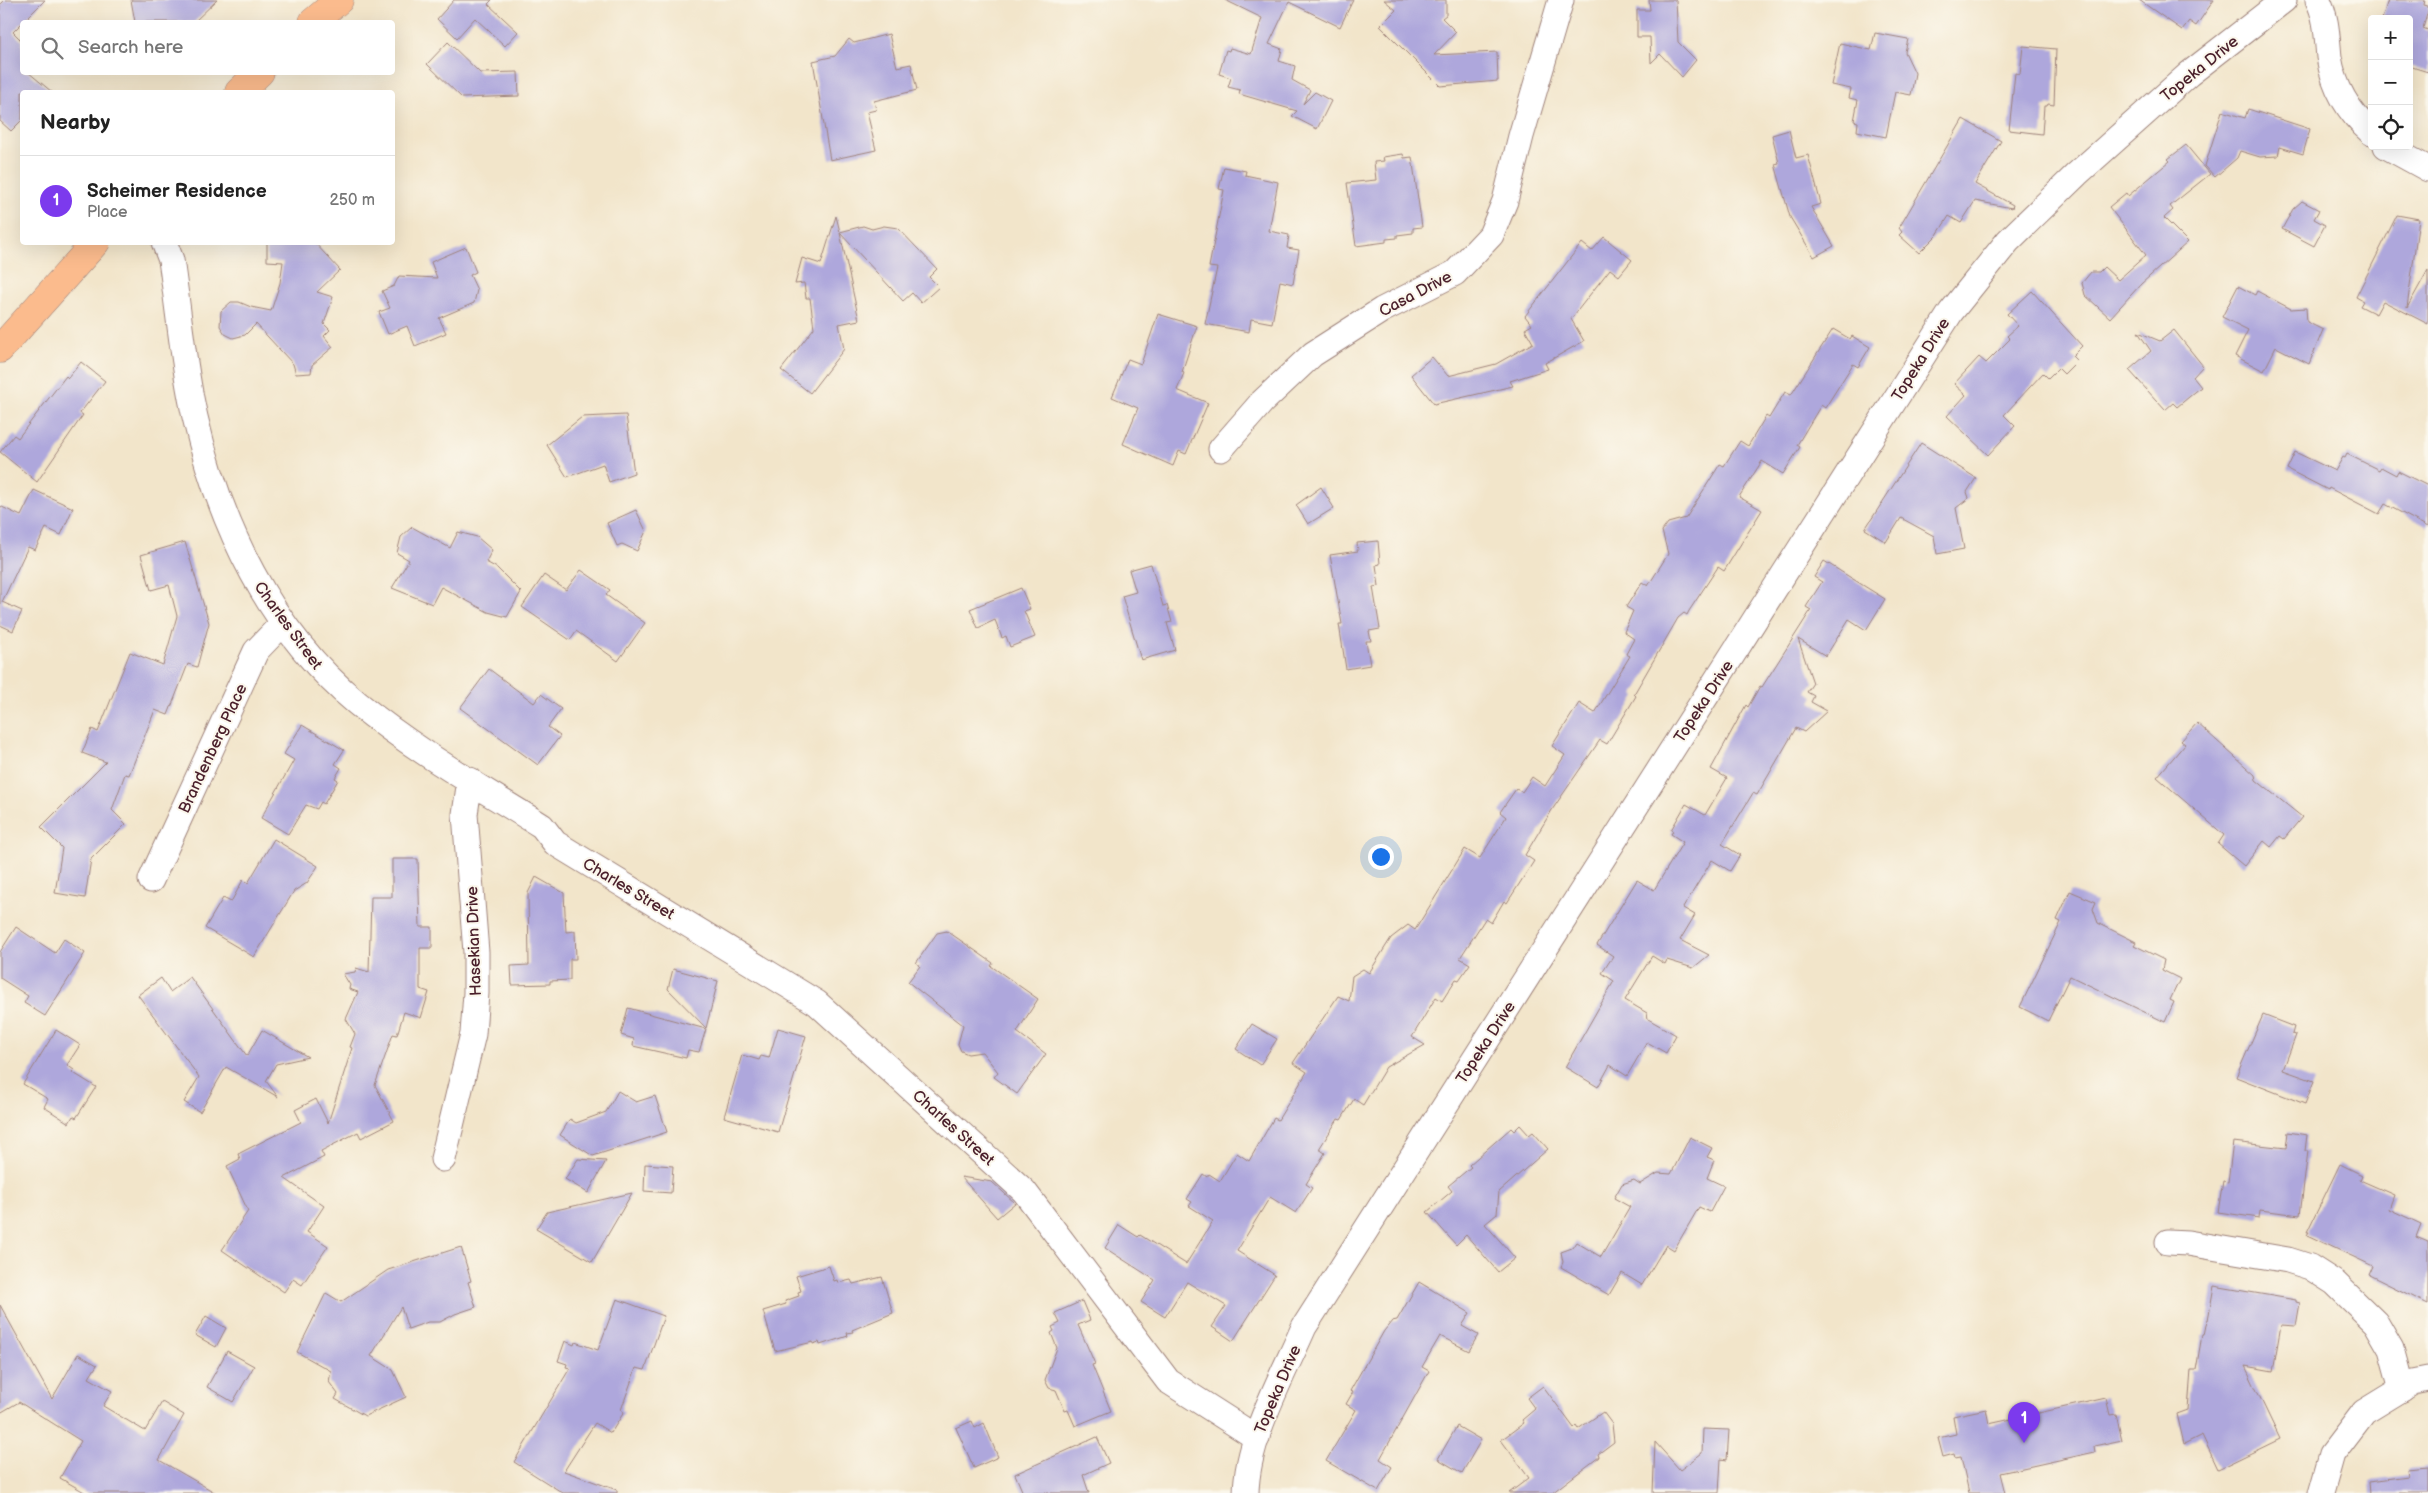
<!DOCTYPE html>
<meta charset="utf-8">
<style>
body{margin:0;font-family:"Balsamiq Sans",sans-serif;background:#f6f6f6;color:#222}
.controls{position:absolute;right:15px;top:15px;display:grid;overflow:hidden;border-radius:5px;box-shadow:0 5px 20px #0002}
.controls button{width:45px;height:45px;display:grid;place-items:center;padding:0;border:0;border-bottom:1px solid #e0e0e0;background:#fff;color:#222;font:25px sans-serif}
.you{position:absolute;left:1380px;top:856px;width:18px;height:18px;margin:-12px;border:4px solid #fff;border-radius:50%;background:#1a73e8;box-shadow:0 0 0 8px #1a73e833}
.badge{display:grid;place-items:center;width:32px;height:32px;border-radius:50%;background:#7c3aed;color:#fff;font-size:16px;font-weight:700}
.pin{position:absolute;translate:-50% -41px;filter:drop-shadow(0 1px 2px #0008)}
.pin::after{content:'';position:absolute;top:26px;width:18px;height:15px;background:inherit;clip-path:polygon(0 0,100% 0,50% 100%)}
.list{margin:0;padding:0;list-style:none}
h2{display:flex;justify-content:space-between;align-items:center;height:65px;margin:0;padding:0 20px;font-size:21px}
h2 small{font-size:16px;font-weight:400;color:#767676}
.list li{display:grid;grid-template-columns:32px 1fr auto;gap:15px;align-items:center;box-sizing:border-box;height:90px;padding:0 20px;border-top:1px solid #e0e0e0}
.list b{display:block;font-size:19px;white-space:nowrap}
.list p{margin:0;font-size:16px;white-space:nowrap;color:#767676}
.list em{font-size:16px;font-style:normal;color:#767676}
.icon{flex:none;width:28px;height:28px;fill:none;stroke:currentColor;stroke-width:2;stroke-linecap:round;stroke-linejoin:round}
.map{position:relative;flex:none;width:2428px;height:1493px;overflow:hidden}
.search{position:absolute;background:#fff;box-shadow:0 5px 20px #0002;left:20px;top:20px;width:375px;height:55px;display:flex;align-items:center;gap:12px;box-sizing:border-box;padding:0 18px;border-radius:5px;color:#767676;font-size:19px}
.panel{position:absolute;background:#fff;box-shadow:0 5px 20px #0002;left:20px;top:90px;width:375px;height:155px;border-radius:5px}
.map>svg:first-child{display:block}
.building{fill:#aea7dc}
.lines{fill:none;stroke-linecap:round;stroke-linejoin:round}
.minor-casing{stroke:#9e827a;stroke-width:27}
.major-casing{stroke:#9e827a;stroke-width:29}
.minor{stroke:#fff;stroke-width:25}
.major{stroke:#fbbb8d;stroke-width:28}
.labels{text-anchor:middle;stroke-width:4;stroke-linejoin:round;paint-order:stroke}
.street-label{font-size:16px;fill:#4a1f2b;stroke:#fbf7ec}
</style>
<div class="map">
<svg width="2428" height="1493" viewBox="0 0 2428 1493">
<rect width="100%" height="100%" fill="#fbf7ec"/>
<filter id="ink" filterUnits="userSpaceOnUse"><feTurbulence type="fractalNoise" baseFrequency=".02" numOctaves="2"/><feDisplacementMap in="SourceGraphic" scale="10" xChannelSelector="R" yChannelSelector="G"/><feConvolveMatrix kernelMatrix="1 2 1 2 8 2 1 2 1" color-interpolation-filters="sRGB"/></filter>
<filter id="wash" filterUnits="userSpaceOnUse"><feTurbulence type="fractalNoise" baseFrequency=".0096" numOctaves="4" result="noise"/><feDisplacementMap in="SourceGraphic" scale="20" xChannelSelector="R" yChannelSelector="G"/><feGaussianBlur stdDeviation="1.12" result="paint"/><feColorMatrix in="noise" values="0 0 0 0 0 0 0 0 0 0 0 0 0 0 0 0 0 1.4 0 .05"/><feComposite in="paint" operator="in"/></filter>
<g filter="url(#wash)">
<rect width="100%" height="100%" fill="#f2e5ca"/>
<g id="blocks">
<g class="building">
<path d="M5 0H45L13 32 22 41V72H28L52 92H22V120L11 131 0 121V5Z"/>
<path d="M131 0H217L194 22H135Z"/>
<path d="M454 0H492L488 4 518 32 505 46 475 18 457 38 437 19Z"/>
<path d="M1225 0H1353L1340 27 1289 2 1269 44 1282 49 1279 61 1295 66 1292 80 1310 90 1303 104 1315 92 1331 101 1317 129 1292 116 1297 111 1239 94 1240 90 1228 87 1231 78 1219 74 1226 50 1229 51 1230 48 1251 54 1262 18Z"/>
<path d="M1384 0H1446V15L1442 18 1456 32 1434 55 1497 52 1498 81 1440 86 1380 26 1396 10Z"/>
<path d="M1649 0H1676L1678 42 1696 60 1682 77 1660 54 1651 63 1650 37H1637V10H1650Z"/>
<path d="M2139 0H2214L2196 26 2189 21 2182 30Z"/>
<path d="M2388 0H2425L2424 5 2428 6V11L2423 28 2428 30V72L2409 66V19H2382Z"/>
<path d="M1875 33 1908 39 1905 52 1915 73 1911 95 1895 92 1886 137 1857 131 1858 122 1854 121 1858 100 1849 98 1851 89 1831 85 1840 43 1871 50Z"/>
<path d="M889 34 897 67 911 64 917 90 874 101 876 110 867 112 876 150 830 160 813 61 835 56 849 39 854 43Z"/>
<path d="M448 42 480 73 518 72 519 96 462 98 427 64Z"/>
<path d="M2023 46 2056 49 2054 105 2048 104 2047 106H2044L2042 134 2009 130 2015 73 2020 74Z"/>
<path d="M2248 109 2310 129 2303 154 2280 147 2278 156 2260 157 2240 151 2237 158 2215 177 2205 166 2222 111 2245 118Z"/>
<path d="M1963 119 2001 141 1975 184 2013 205 2012 208 1975 201 1961 223 1949 216 1937 235 1919 253 1899 235 1902 232 1899 228Z"/>
<path d="M1789 130 1796 158 1808 155 1821 204 1811 207 1834 246 1814 257 1790 217 1775 164 1779 163 1772 135Z"/>
<path d="M2186 145 2210 174 2170 206 2173 210 2164 218 2188 242 2141 284 2110 318 2085 295 2082 283 2091 272H2099L2104 267 2118 280 2146 255 2109 207 2126 193 2128 196 2170 161 2168 159Z"/>
<path d="M1403 154 1404 158 1412 157 1422 227 1413 228V233L1397 235V238L1386 239V242L1356 246 1347 183 1376 180 1374 162 1384 161 1383 157Z"/>
<path d="M1224 167 1246 171 1245 175 1278 182 1269 231 1289 235 1287 248 1299 250 1293 284 1280 281 1272 323 1251 319 1249 332 1205 324 1217 268 1209 267 1224 190 1219 189Z"/>
<path d="M2302 201 2319 210 2314 219 2325 225 2314 246 2282 229 2293 209Z"/>
<path d="M2397 215 2419 219 2407 308 2428 270V324L2383 301 2376 314 2360 306 2363 301 2356 297Z"/>
<path d="M836 216 840 232 863 226 872 229 884 226 898 228 937 269 929 277 939 287 921 303 912 293 903 301 840 233 859 320 839 324 844 349 810 393 781 370 814 328 810 298H806L804 283 795 284 802 258 821 264Z"/>
<path d="M1604 237 1632 260 1619 276 1610 269 1571 319 1584 341 1545 363 1548 369 1510 381 1513 386 1434 404 1411 375 1432 357 1448 376 1496 364 1533 343 1525 329 1532 325 1525 316 1582 243 1592 251Z"/>
<path d="M267 242H314L340 270 317 292 333 297 324 324 330 330 324 336 333 347 312 365 311 373 296 374 293 364 256 324 245 335 233 338 225 334 220 326 221 311 231 302H239L251 307 271 311 280 283 283 262 267 261Z"/>
<path d="M466 247 476 272 470 275 477 290 474 303 439 318 446 333 415 346 407 326 388 334 379 312 390 308 382 291 394 286 399 276 437 278 431 262Z"/>
<path d="M2238 286 2255 295 2257 291 2291 309 2306 308 2307 322 2323 330 2309 364 2276 347 2264 371 2235 356 2248 330 2222 317Z"/>
<path d="M2032 291 2082 346 2072 356 2077 361 2064 374 2058 368 2048 378 2043 373 2004 415 2015 426 1988 455 1947 416 1966 395 1954 384 1979 357 1986 363 2010 339 2007 336 2018 326 2007 314Z"/>
<path d="M1158 314 1197 326 1182 372 1184 373 1177 390 1208 403 1186 454 1179 451 1173 466 1123 444 1138 408 1112 397 1128 359 1141 364Z"/>
<path d="M1833 329 1850 339 1852 336 1870 347 1858 367 1853 364 1825 408 1821 405 1797 445 1800 447 1783 474 1762 461 1739 497 1762 510 1724 571 1718 567 1689 611 1687 615 1684 613 1678 618 1634 694 1636 696 1607 744 1600 740 1552 810 1525 855 1534 861 1507 903 1504 901 1491 923 1485 919 1460 958 1470 964 1459 980 1456 979 1442 1001 1436 997 1412 1037 1425 1045 1386 1067 1363 1105 1354 1099 1341 1120 1338 1119 1319 1149 1325 1153 1306 1184 1312 1188 1296 1213 1270 1197 1237 1251 1275 1275 1233 1341 1212 1327 1226 1306 1187 1282 1165 1317 1141 1302 1155 1280 1105 1248 1119 1225 1138 1237 1140 1235 1186 1264 1213 1221 1189 1206 1192 1202 1187 1199 1203 1174 1207 1177 1209 1174 1220 1181 1237 1153 1249 1161 1274 1118 1278 1120 1307 1072 1293 1063 1338 996 1349 1001 1352 976 1363 969 1369 973 1391 938 1408 925 1415 930 1465 849 1480 858 1506 817 1500 812 1516 789 1522 792 1532 777 1545 786 1565 755 1552 746 1579 703 1595 713 1630 656 1626 654 1634 639 1624 632 1633 611 1626 607 1642 582 1648 586 1668 554 1662 531 1668 523 1686 518 1720 464 1724 466 1740 441 1748 446 1766 416 1769 418 1785 392 1791 395Z"/>
<path d="M2174 330 2203 366 2193 377 2201 387 2177 407 2173 403 2165 410 2129 370 2151 351 2138 332 2160 341Z"/>
<path d="M81 362 105 381 80 413 83 415 37 482 0 452 14 435 18 438 66 376 68 378Z"/>
<path d="M626 415 634 473 609 482 603 464 567 477 547 445 582 417Z"/>
<path d="M1921 443 1976 478 1967 492 1969 498 1956 508 1964 549 1937 554 1934 536 1901 518 1886 542 1865 529Z"/>
<path d="M2295 452 2335 471 2343 457 2345 458 2347 454 2379 470 2381 467 2396 475 2398 471 2428 486V527L2385 504 2379 514 2329 488 2328 490 2287 469Z"/>
<path d="M1321 487 1334 508 1308 524 1296 505Z"/>
<path d="M34 490 73 508 61 535 46 528 35 550 28 547 2 602 22 611 13 631 0 625V506L21 516Z"/>
<path d="M636 510 646 531 637 551 622 544 617 546 607 523Z"/>
<path d="M412 527 450 548 458 532 477 537 492 550 486 562 497 568 521 592 507 617 488 612 441 587 432 604 392 588 409 560 397 553 401 537Z"/>
<path d="M1378 541 1380 564 1376 565 1379 586 1373 587 1380 629 1369 631 1371 641H1366L1370 665 1346 669 1339 624H1342L1330 555 1358 551 1357 543Z"/>
<path d="M185 542 209 623 197 667 188 664 168 715 155 710 129 775 125 774 112 810 126 824 91 859 85 898 55 893 62 848 41 827 106 762 82 753 92 729 98 732 130 652 163 665 177 616 169 585 151 590 141 555Z"/>
<path d="M1824 561 1885 599 1866 630 1849 619 1826 656 1798 639 1813 683 1807 692 1814 696 1811 702 1827 711 1804 732 1796 728 1757 795 1753 793 1722 844 1740 855 1730 871 1712 860 1683 908 1695 915 1680 940 1709 955 1693 968 1667 960 1665 964 1652 956 1625 1000 1647 1013 1648 1019 1676 1035 1666 1053 1647 1042 1627 1076 1610 1065 1598 1087 1565 1067 1614 981 1602 973 1613 956 1597 945 1637 880 1654 890 1683 842 1671 834 1673 831 1671 830 1686 804 1705 815 1727 778 1711 769 1746 705 1748 707 1760 686 1762 687 1811 610 1806 607 1822 582 1814 577Z"/>
<path d="M1151 564 1163 606 1167 605 1172 622 1167 623 1175 650 1141 660 1122 596 1136 592 1129 570Z"/>
<path d="M581 570 610 590 606 595 645 623 618 661 576 631 570 640 522 607 544 575 566 590Z"/>
<path d="M1021 588 1030 609 1024 611 1035 637 1010 647 1006 636 1002 638 995 620 978 628 970 609Z"/>
<path d="M489 669 534 703 541 694 561 709 548 727 560 736 538 765 460 708Z"/>
<path d="M2197 723 2255 775 2256 780 2302 817 2284 839 2280 836 2271 847 2264 841 2244 866 2218 844 2224 835 2157 777 2185 744 2181 741Z"/>
<path d="M302 725 344 750 335 764 341 768 335 778 338 780 324 804 321 802 317 809 306 805 288 834 261 818 294 760 284 754Z"/>
<path d="M274 839 318 866 307 883 294 891 254 957 205 928 223 898 231 902 243 880 248 883Z"/>
<path d="M392 859H418L420 927H432V948H420V989L429 992 421 1018 404 1012 397 1035 393 1034 375 1085 394 1121 361 1138 358 1132 321 1151 324 1157 284 1178 324 1206 307 1232 328 1246 302 1285 293 1279 284 1292 222 1250 248 1211 227 1166 240 1159 238 1154 301 1122 295 1110 316 1099 328 1123 352 1048 350 1047 355 1034 346 1019 358 992 349 989 350 985 343 974 355 972 356 968 369 972 371 897H392Z"/>
<path d="M536 877 564 893 566 932 575 931 576 959H570V980L550 981V984L512 985 511 966 529 965 528 893Z"/>
<path d="M2070 891 2096 902 2093 909 2098 923 2136 942 2134 945 2164 960 2162 970 2180 979 2170 1000 2174 1002 2165 1022 2070 976 2048 1021 2020 1007 2061 922 2057 920Z"/>
<path d="M16 927 55 953 64 939 85 953 45 1016 24 1003 28 996 0 978V952Z"/>
<path d="M947 931 993 963 991 966 1038 999 1017 1032 1046 1054 1017 1094 994 1077 998 1072 982 1052 968 1054 961 1051 958 1044 963 1025 908 982 920 966 916 963 937 933Z"/>
<path d="M673 969 718 981 706 1028 668 989Z"/>
<path d="M190 977 247 1056 262 1030 308 1057 276 1064 266 1081 278 1097 226 1067 200 1112 184 1102 199 1077 138 995 161 978 170 992Z"/>
<path d="M628 1008 706 1029 699 1052 688 1050 686 1058 633 1046 634 1039 621 1035Z"/>
<path d="M2263 1015 2294 1027 2292 1034 2296 1035 2283 1070 2314 1081 2305 1104 2236 1077Z"/>
<path d="M1252 1024 1277 1039 1260 1065 1236 1049Z"/>
<path d="M778 1028 806 1036 778 1132 724 1117 742 1055 759 1060 761 1056 769 1058Z"/>
<path d="M56 1030 80 1045 67 1065 74 1070 72 1072 96 1087 76 1118 73 1116 69 1123 44 1107 48 1099 23 1084Z"/>
<path d="M618 1091 636 1102 655 1096 667 1132 593 1156 560 1135 570 1119 576 1123 606 1112Z"/>
<path d="M1520 1125 1529 1135 1533 1132 1548 1149 1499 1192 1497 1214 1485 1224 1515 1258 1498 1272 1466 1235 1456 1245 1427 1212 1452 1191 1448 1186 1471 1167 1469 1165 1511 1128 1514 1131Z"/>
<path d="M2288 1132 2307 1135 2305 1151H2308L2300 1215 2260 1210 2259 1218 2218 1212 2223 1181 2228 1182 2233 1142 2286 1148Z"/>
<path d="M1690 1137 1712 1148 1707 1157 1714 1160 1707 1178 1724 1186 1710 1212 1699 1207 1674 1250 1666 1245 1642 1285 1622 1273 1609 1295 1561 1267 1563 1262 1561 1252 1572 1248 1576 1242 1601 1257 1630 1207 1614 1198 1622 1184 1634 1180 1640 1184 1658 1173 1671 1174Z"/>
<path d="M578 1159 606 1161 588 1193 565 1179Z"/>
<path d="M645 1164 673 1166 671 1193 644 1191Z"/>
<path d="M2340 1164 2362 1175 2360 1180 2394 1195 2389 1209 2421 1224 2416 1237 2428 1242V1304L2369 1275 2373 1266 2307 1235 2309 1232H2307Z"/>
<path d="M961 1177 992 1182 1015 1203 997 1218Z"/>
<path d="M632 1193 592 1262 536 1229 547 1212Z"/>
<path d="M461 1247 471 1281 468 1282 476 1307 455 1314 440 1322H428L408 1329 401 1307 371 1356 393 1370 406 1397 365 1416 335 1399 338 1394 329 1382 331 1371 297 1352 326 1293 341 1302 388 1270Z"/>
<path d="M829 1266 834 1281 837 1280 838 1283 851 1280 853 1284 882 1277 893 1313 852 1330 853 1332 847 1333 848 1336 820 1345 819 1342 813 1344V1342L775 1351 763 1311 786 1304 785 1301 799 1296 798 1292 801 1291 796 1276Z"/>
<path d="M1419 1282 1470 1313 1462 1326 1478 1335 1469 1351 1440 1336 1422 1367 1429 1371 1380 1459 1392 1467 1378 1491 1326 1461 1356 1410 1346 1404 1353 1392 1350 1391 1384 1331 1392 1321 1397 1320Z"/>
<path d="M2214 1286 2296 1300V1302L2300 1303 2296 1326 2281 1325 2273 1371 2245 1366 2280 1439 2218 1469 2202 1435 2184 1444 2177 1414 2188 1410 2191 1370H2196L2202 1335H2204L2207 1320H2208Z"/>
<path d="M617 1299 664 1316 645 1370 636 1368 621 1410 624 1412 611 1433 595 1423 564 1471 617 1490V1493H563L514 1462 570 1368 566 1367 567 1364 558 1361 565 1341 574 1345 575 1342 598 1350Z"/>
<path d="M1082 1301 1090 1320 1078 1325 1095 1364 1092 1365 1111 1411 1075 1426 1068 1410 1065 1411 1056 1390 1049 1388 1045 1380 1057 1348 1051 1333 1054 1331 1052 1327 1060 1323 1055 1313Z"/>
<path d="M0 1305 52 1399 78 1354 97 1365 89 1378 112 1391 103 1406 145 1431 162 1402 184 1415 159 1460 216 1493H86L60 1478 81 1441 19 1402 0 1413Z"/>
<path d="M206 1316 226 1328 216 1347 195 1335Z"/>
<path d="M227 1351 254 1366 233 1402 207 1387Z"/>
<path d="M1543 1386 1574 1428 1576 1426 1578 1429 1603 1412 1612 1424 1614 1442 1598 1454 1599 1457 1552 1493H1509L1529 1478 1501 1440 1524 1423 1522 1420 1535 1409 1527 1398Z"/>
<path d="M2106 1398 2110 1415 2116 1414 2122 1440 2094 1446 2095 1452 2000 1473 2005 1493H1969L1961 1457 1955 1458 1954 1454 1943 1457 1938 1438 1956 1434 1953 1416 1986 1409 1989 1424Z"/>
<path d="M972 1421 975 1428 984 1423 998 1457 974 1468 956 1428Z"/>
<path d="M1457 1426 1481 1440 1462 1473 1438 1459Z"/>
<path d="M1703 1429 1729 1430 1727 1460 1721 1459 1719 1493H1653L1655 1442 1680 1470 1702 1453Z"/>
<path d="M1097 1437 1109 1463 1083 1475 1089 1493H1023L1015 1474Z"/>
<path d="M2428 1467V1493H2371L2370 1481 2408 1476 2407 1469Z"/>
</g>
</g>
</g>
<g filter="url(#ink)">
<use href="#blocks" fill-opacity="0" stroke="#9e827a" stroke-width="1"/>
<g class="lines">
<defs>
<g id="minor">
<path d="M2318 0C2327 18 2327 38 2329 57 2334 88 2349 113 2372 133"/>
<path d="M2386 146 2428 169"/>
<path d="M164 242 171 260C179 312 183 366 195 417 220 525 270 631 357 703 414 750 480 787 542 826L555 843 817 1003 1024 1191 1168 1381 1257 1438"/>
<path d="M1221 449 1262 402 1313 354 1382 310 1455 273 1491 235 1505 201 1521 136 1561 0"/>
<path d="M151 880 256 651 283 623"/>
<path d="M443 1159 473 1034 476 993V952L465 814 470 780"/>
<path d="M2168 1242 2188 1243 2288 1260 2310 1267 2335 1283 2376 1323 2391 1349 2402 1389"/>
<path d="M1246 1493C1247 1438 1282 1378 1304 1327L1951 312 2008 241 2077 174 2189 74 2284 0"/>
<path d="M2321 1493 2332 1454 2364 1412 2413 1382 2428 1379"/>
</g>
<g id="major">
<path d="M313 22 339 0"/>
<path d="M239 92 260 72"/>
<path d="M0 349 96 242"/>
</g>
</defs>
<use href="#minor" class="minor-casing"/>
<use href="#major" class="major-casing"/>
<use href="#minor" class="minor"/>
<use href="#major" class="major"/>
</g>
</g>
<g class="labels">
<g class="street-label">
<text transform="translate(2199 68) rotate(-39)" y="6">Topeka Drive</text>
<text transform="translate(1415 293) rotate(-28)" y="6">Casa Drive</text>
<text transform="translate(1920 359) rotate(-58)" y="6">Topeka Drive</text>
<text transform="translate(289 625) rotate(54)" y="6">Charles Street</text>
<text transform="translate(1703 701) rotate(-57)" y="6">Topeka Drive</text>
<text transform="translate(212 748) rotate(-65)" y="6">Brandenberg Place</text>
<text transform="translate(629 888) rotate(31)" y="6">Charles Street</text>
<text transform="translate(473 941) rotate(-92)" y="6">Hasekian Drive</text>
<text transform="translate(1485 1042) rotate(-57)" y="6">Topeka Drive</text>
<text transform="translate(954 1127) rotate(42)" y="6">Charles Street</text>
<text transform="translate(1277 1389) rotate(-67)" y="6">Topeka Drive</text>
</g>
</g>
</svg>
<div class="controls">
<button>+</button>
<button>−</button>
<button><svg class="icon" aria-label="locate" viewBox="0 0 24 24"><circle cx="12" cy="12" r="6"/><path d="M12 2v4M12 18v4M2 12h4M18 12h4"/></svg></button>
</div>
<div class="you"></div>
<div class="pin badge" style="left:2024px;top:1443px">1</div>
<div class="search"><svg class="icon" aria-label="search" viewBox="0 0 24 24"><circle cx="10" cy="10" r="6"/><path d="M15 15l6 6"/></svg>Search here</div>
<section class="panel">
<h2>Nearby<small></small></h2>
<ul class="list">
<li><span class="badge">1</span><div><b>Scheimer Residence</b><p>Place</p></div><em>250 m</em></li>
</ul>
</section>
</div>
